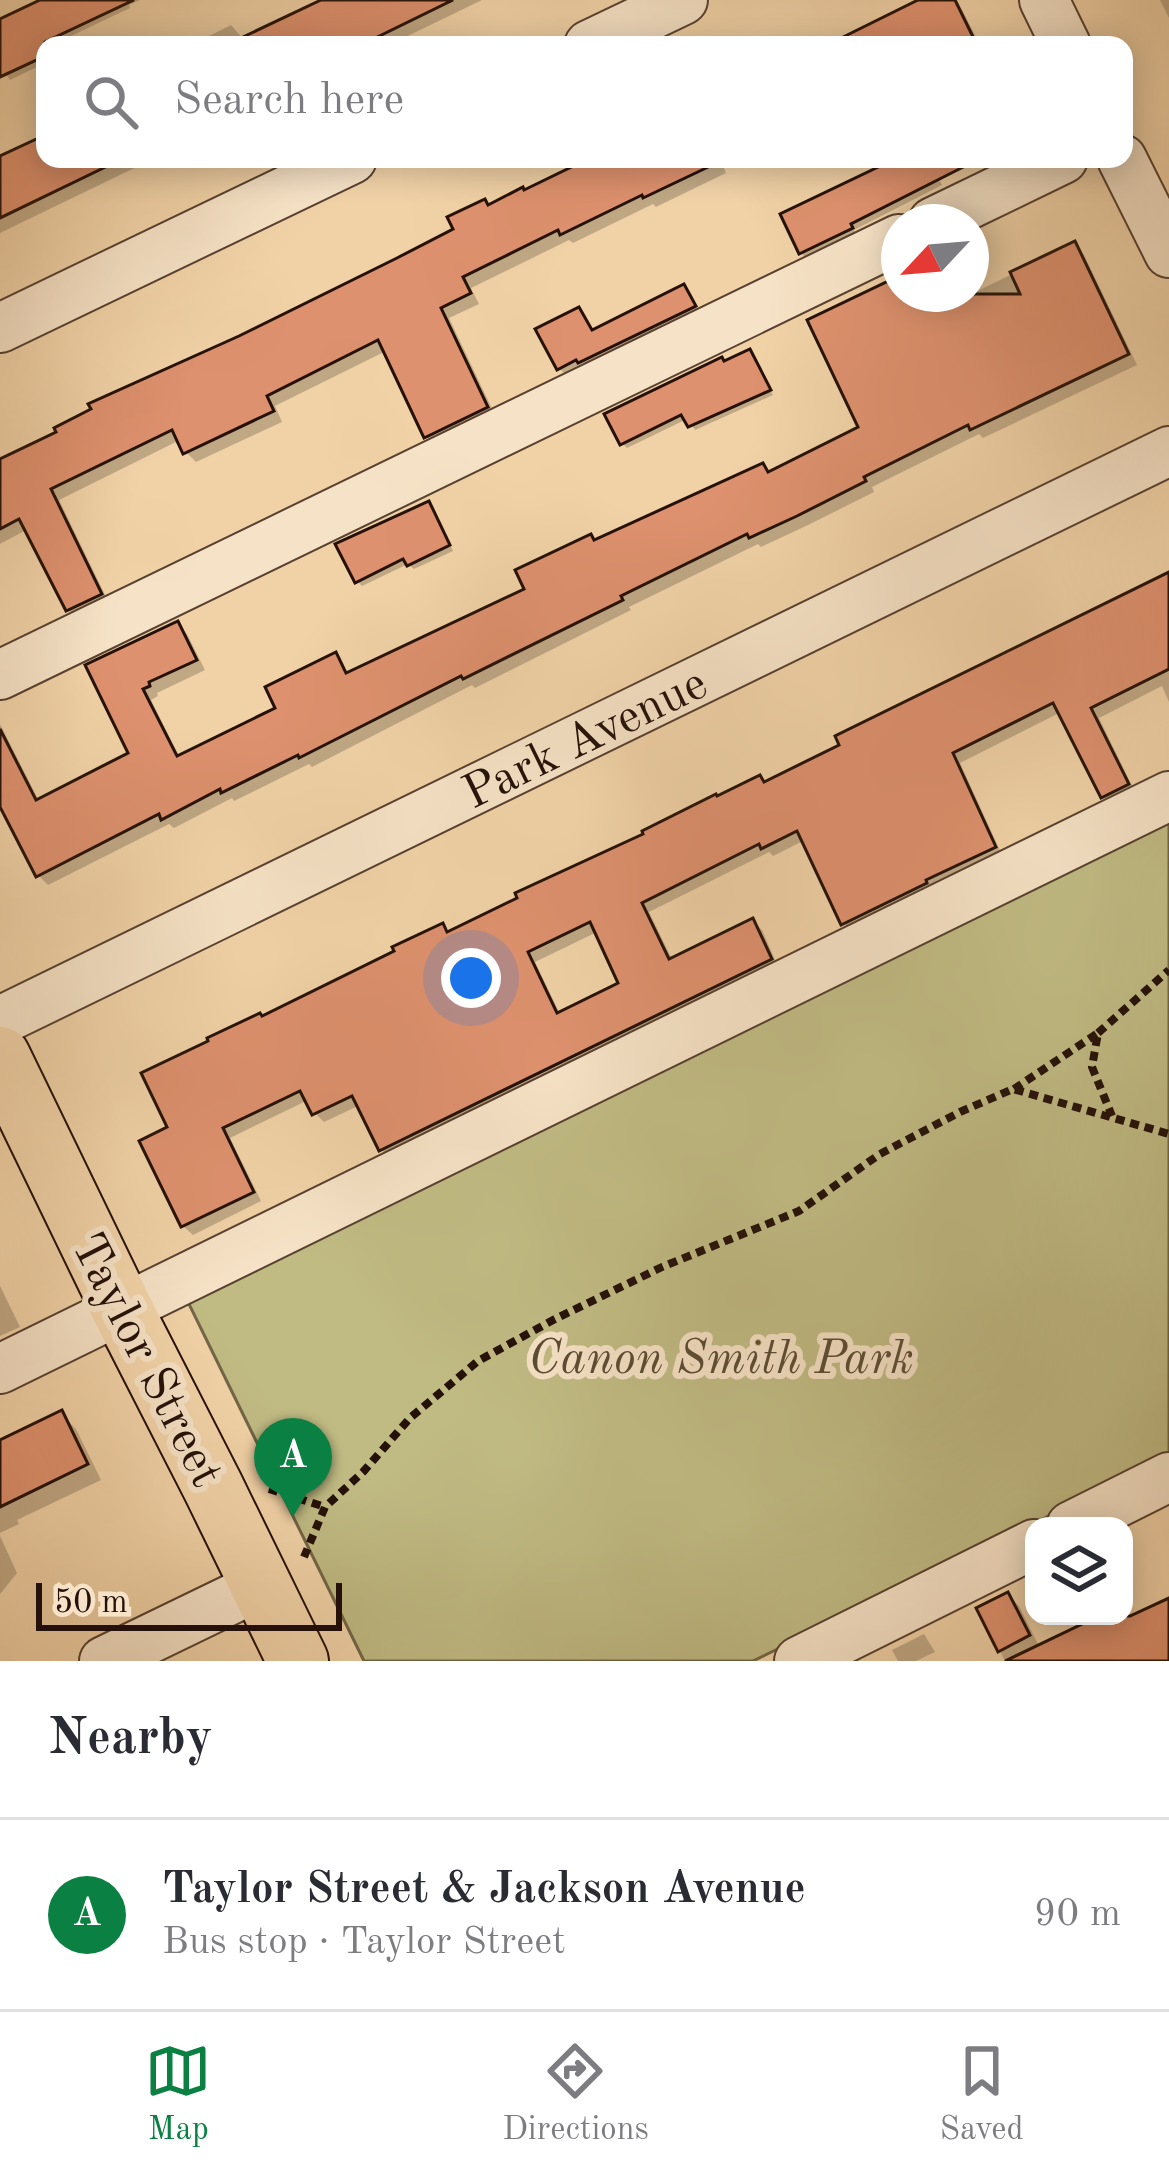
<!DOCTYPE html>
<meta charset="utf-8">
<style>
body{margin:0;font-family:"Old Standard TT",serif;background:#f7f7f7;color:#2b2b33}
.controls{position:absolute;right:36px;bottom:36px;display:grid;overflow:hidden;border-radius:24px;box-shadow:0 6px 30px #0003}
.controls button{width:108px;height:108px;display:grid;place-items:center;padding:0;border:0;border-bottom:3px solid #e1e1e2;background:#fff;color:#2b2b33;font:60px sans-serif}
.compass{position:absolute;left:881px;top:204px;width:108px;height:108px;border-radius:50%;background:#fff;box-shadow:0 6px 30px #0003;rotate:244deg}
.scale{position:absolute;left:36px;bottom:30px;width:306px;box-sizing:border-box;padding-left:12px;border:6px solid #251109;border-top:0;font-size:33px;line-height:42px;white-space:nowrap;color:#251109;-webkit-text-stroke:9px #f6e2c6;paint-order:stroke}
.you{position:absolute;left:471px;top:978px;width:42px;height:42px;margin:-30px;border:9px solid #fff;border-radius:50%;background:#1a73e8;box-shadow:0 0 0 18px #1a73e833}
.badge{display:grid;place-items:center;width:78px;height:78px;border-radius:50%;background:#0b8043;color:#fff;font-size:39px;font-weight:700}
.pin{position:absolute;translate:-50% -99px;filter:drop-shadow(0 3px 6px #0008)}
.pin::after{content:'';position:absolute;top:63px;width:42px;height:36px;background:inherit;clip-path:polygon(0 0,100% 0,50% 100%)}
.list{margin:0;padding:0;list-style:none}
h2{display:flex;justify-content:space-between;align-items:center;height:156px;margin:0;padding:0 48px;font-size:51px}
h2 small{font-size:39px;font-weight:400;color:#7c7c81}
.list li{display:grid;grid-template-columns:78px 1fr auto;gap:36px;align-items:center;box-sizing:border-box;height:192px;padding:0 48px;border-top:3px solid #e1e1e2}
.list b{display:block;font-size:45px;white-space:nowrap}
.list p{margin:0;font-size:39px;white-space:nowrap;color:#7c7c81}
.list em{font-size:39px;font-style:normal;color:#7c7c81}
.icon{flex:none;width:66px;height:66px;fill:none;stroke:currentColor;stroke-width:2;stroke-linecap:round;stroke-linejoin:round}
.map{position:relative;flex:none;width:1169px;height:1661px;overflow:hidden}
.search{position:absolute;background:#fff;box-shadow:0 6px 30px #0003;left:36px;right:36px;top:36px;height:132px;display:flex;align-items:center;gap:30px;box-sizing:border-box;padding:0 42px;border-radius:24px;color:#7c7c81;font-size:45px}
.sheet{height:348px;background:#fff}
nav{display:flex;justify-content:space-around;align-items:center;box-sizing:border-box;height:168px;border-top:3px solid #e1e1e2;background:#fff;font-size:33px;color:#7c7c81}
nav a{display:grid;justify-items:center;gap:6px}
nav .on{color:#0b8043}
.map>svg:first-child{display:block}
.green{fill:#c0ba83;stroke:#726646;stroke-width:3}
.shadow{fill:#0003;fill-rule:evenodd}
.building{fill:#de916e;stroke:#251109;stroke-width:3;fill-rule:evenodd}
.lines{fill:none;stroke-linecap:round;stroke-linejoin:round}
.minor-casing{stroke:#584130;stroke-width:52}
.major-casing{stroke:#251109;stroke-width:64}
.path{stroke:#251109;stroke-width:8;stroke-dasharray:9 6;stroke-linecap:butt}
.minor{stroke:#f6e2c6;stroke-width:48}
.major{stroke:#f1d2a7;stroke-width:60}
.labels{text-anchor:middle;stroke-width:12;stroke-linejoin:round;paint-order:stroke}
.street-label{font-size:48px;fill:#251109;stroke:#f6e2c6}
.park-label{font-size:48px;font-style:italic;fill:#5b4c34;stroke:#f6e2c6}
</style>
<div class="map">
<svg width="1169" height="1661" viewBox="0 0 1169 1661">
<rect width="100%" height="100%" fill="#f1d2a7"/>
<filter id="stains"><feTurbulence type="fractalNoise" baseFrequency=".00167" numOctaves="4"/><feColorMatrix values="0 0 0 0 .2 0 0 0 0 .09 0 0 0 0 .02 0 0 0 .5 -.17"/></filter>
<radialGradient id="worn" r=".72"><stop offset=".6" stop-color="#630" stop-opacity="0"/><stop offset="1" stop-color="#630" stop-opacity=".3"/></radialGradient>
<path class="green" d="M1169 816V1457L753 1661H364L186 1298Z"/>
<g class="shadow">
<path d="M47 0H140L129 5 130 8 52 45H45V63L10 80 0 65V22Z"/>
<path d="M327 0H482L389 45H201L199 41 231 25 244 40Z"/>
<path d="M923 0H957L980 45H828Z"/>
<path d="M1160 0H1169V18Z"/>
<path d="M45 138V159H153L0 233V160Z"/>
<path d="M595 159H743L724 168 726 173 656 207 653 204 573 243 569 240 471 288 479 304 449 318 496 417 436 446 426 436 386 351 275 406 282 422 196 462 186 452 180 440 59 500 110 605 78 620 68 610 28 529 0 544V463L457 230 490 207Z"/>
<path d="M882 159H929L942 185 854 230 856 234 806 258 801 253 886 166Z"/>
<path d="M1074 244 1084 255 1137 365 983 438 979 434 872 487 874 492 808 525 761 547 758 544 629 607 631 610 475 688 472 685 312 767 309 764 234 801 232 798 174 828 169 824 48 885 38 875 0 801V724L39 801 132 754 89 667 177 624 187 634 205 670 157 693 158 696 151 700 180 758 279 709 335 656 350 675 528 591 596 543 763 466 770 474 862 428 894 282 892 279 899 275V294H959L961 299Z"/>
<path d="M689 293 698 311 585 366 583 363 564 373 559 368 593 333Z"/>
<path d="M749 352 773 395 695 430 687 419 627 448 622 443Z"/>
<path d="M433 509 453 551 414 569 408 564 362 586 357 581Z"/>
<path d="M1169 576V702L1162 686 1099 718 1136 794 1112 805 1103 796 1061 712 960 763 1003 857 853 932 844 923 805 840 773 856 769 852 649 912 673 961 752 921 762 930 779 969 391 1159 382 1150 360 1105 324 1122 315 1113 308 1100 230 1138 261 1201 193 1235 183 1226 171 1128 262 1019 442 926 450 934 766 784ZM597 932 622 984 560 1014 535 962Z"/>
<path d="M0 1286 20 1327 0 1336Z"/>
<path d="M61 1414 76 1429 101 1480 17 1520 19 1524 0 1533V1444Z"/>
<path d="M0 1536 17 1573 0 1594Z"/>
<path d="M1008 1595 1019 1606 1040 1648 1106 1616H1118L1124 1622 1169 1601V1661H1005L980 1610Z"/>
<path d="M924 1634 935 1652 916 1661H898L892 1650Z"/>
</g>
<g class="building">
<path d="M40 0H134L45 42V56L0 77V19Z"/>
<path d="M321 0H453L361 45H226Z"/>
<path d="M918 0H955L977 45H827Z"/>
<path d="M45 135V159H122L0 218V156Z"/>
<path d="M588 159H725L643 198 642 195 560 235 558 230 463 277 471 293 441 308 488 407 424 438 378 340 267 396 274 411 183 454 172 430 51 489 102 594 66 611 19 519 0 529V459L56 432 54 428 91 409 88 404 239 336 397 258 453 229 447 217 485 199 488 205 523 187 524 190Z"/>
<path d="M895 159H979L851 224 853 228 799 254 780 214Z"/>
<path d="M1075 241 1129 354 970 430 968 425 864 477 866 481 797 516 749 538 747 534 621 596 623 600 463 679 461 676 299 758 298 755 221 793 220 789 161 820 159 814 36 877 0 807V729L36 800 128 753 85 665 178 621 197 660 149 682 150 686 143 689 177 756 275 708 265 687 336 652 346 673 524 589 515 570 591 534 594 540 763 463 768 472 858 427 807 320 899 276V294H1020L1010 272Z"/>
<path d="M684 284 696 306 578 363 576 360 557 370 535 329 579 307 592 330Z"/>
<path d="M750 349 771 390 688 427 681 415 620 445 604 414 722 357 724 361Z"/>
<path d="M429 501 450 545 407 566 403 559 355 583 335 544Z"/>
<path d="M1169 572V669L1091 708 1129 784 1101 798 1053 703 953 753 996 847 926 880 927 883 841 925 797 831 761 849 759 844 642 903 669 959 753 918 772 959 379 1151 352 1096 312 1115 300 1091 223 1128 254 1192 181 1227 139 1141 167 1127 141 1073 208 1041 207 1038 260 1013 262 1016 394 951 392 947 443 923 447 932 517 898 515 893 643 834 642 831 716 794 717 796 760 775 764 782 839 745 835 736ZM590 922 618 983 557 1013 528 952Z"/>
<path d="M62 1410 88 1464 0 1507V1440Z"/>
<path d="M1008 1592 1030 1635 998 1652 976 1608Z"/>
<path d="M1169 1598V1661H1005L1099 1616H1130Z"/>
</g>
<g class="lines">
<defs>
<g id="minor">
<path d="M1044 0 1066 45"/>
<path d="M589 45 683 0"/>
<path d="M1122 159 1169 253"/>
<path d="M933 222 1063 159"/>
<path d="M0 328 352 159"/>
<path d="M0 675 899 239"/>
<path d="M0 1021 1169 451"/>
<path d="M0 1369 1169 796"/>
<path d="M1071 1526 1169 1477"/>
<path d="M104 1661 261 1585"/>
<path d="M799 1661 1034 1544"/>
</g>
<path id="major" d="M0 1057 122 1309 213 1487 298 1661"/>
</defs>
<use href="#minor" class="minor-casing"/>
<use href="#major" class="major-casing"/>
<g class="path">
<path d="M1098 1033 1169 970"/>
<path d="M1014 1089 1098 1033 1092 1067 1112 1116"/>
<path d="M269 1489 325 1507"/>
<path d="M304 1557 325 1507 363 1472 410 1418 478 1361 555 1319 662 1267 799 1211 880 1154 960 1112 1013 1089 1169 1134"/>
</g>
<use href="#minor" class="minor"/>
<use href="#major" class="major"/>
</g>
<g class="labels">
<g class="street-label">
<text transform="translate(584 736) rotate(-26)" y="17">Park Avenue</text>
<text transform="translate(149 1359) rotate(63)" y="17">Taylor Street</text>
</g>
<g class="park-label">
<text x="721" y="1373">Canon Smith Park</text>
</g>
</g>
<rect width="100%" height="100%" filter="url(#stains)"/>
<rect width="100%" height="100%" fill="url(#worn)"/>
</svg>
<div class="controls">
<button><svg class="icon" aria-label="layers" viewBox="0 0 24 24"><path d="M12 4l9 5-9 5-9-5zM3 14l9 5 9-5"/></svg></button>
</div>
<svg class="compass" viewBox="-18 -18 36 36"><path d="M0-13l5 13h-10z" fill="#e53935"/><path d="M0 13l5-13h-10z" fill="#7c7c81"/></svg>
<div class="scale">50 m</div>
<div class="you"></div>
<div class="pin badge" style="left:293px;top:1517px">A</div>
<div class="search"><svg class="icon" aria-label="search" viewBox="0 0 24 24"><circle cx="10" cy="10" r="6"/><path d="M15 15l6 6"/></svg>Search here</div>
</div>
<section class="sheet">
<h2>Nearby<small></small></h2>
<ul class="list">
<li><span class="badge">A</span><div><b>Taylor Street &amp; Jackson Avenue</b><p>Bus stop · Taylor Street</p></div><em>90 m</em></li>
</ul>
</section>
<nav>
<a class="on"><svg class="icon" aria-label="map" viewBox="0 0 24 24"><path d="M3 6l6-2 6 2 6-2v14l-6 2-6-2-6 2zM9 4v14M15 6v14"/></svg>Map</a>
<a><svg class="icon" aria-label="directions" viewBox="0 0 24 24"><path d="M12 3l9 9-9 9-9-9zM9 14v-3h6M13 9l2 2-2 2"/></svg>Directions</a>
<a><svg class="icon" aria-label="saved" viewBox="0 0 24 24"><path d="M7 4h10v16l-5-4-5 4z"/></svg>Saved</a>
</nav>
